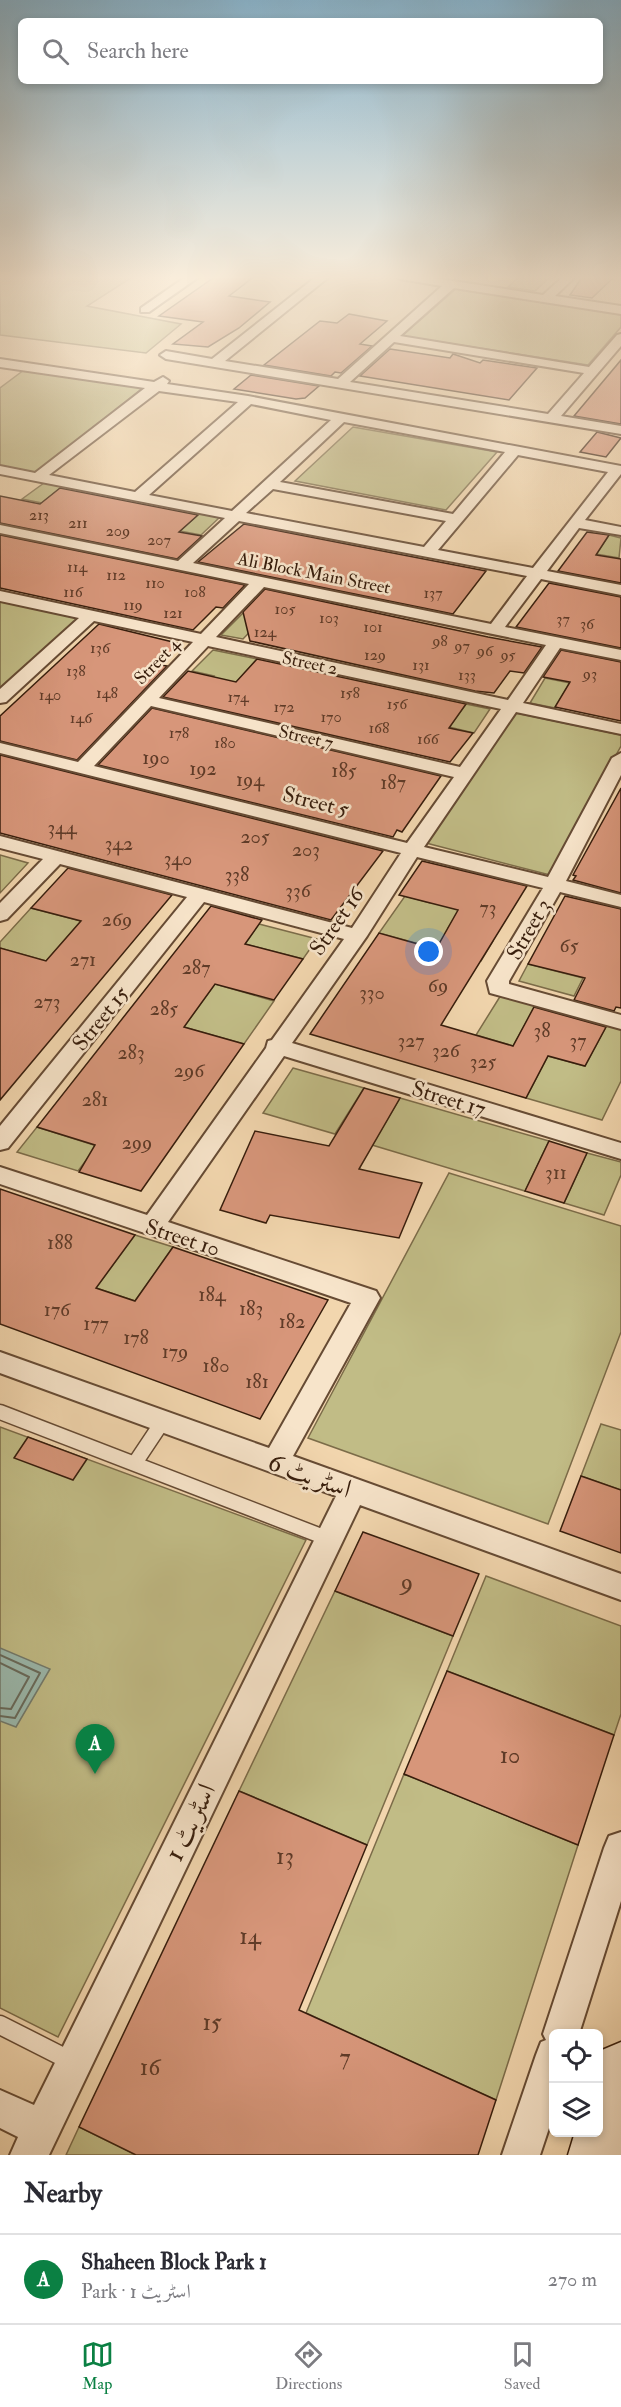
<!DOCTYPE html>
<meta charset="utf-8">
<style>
body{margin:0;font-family:"IM FELL Double Pica",Amiri,serif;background:#f2f2f3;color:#2b2b33}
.controls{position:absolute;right:18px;bottom:18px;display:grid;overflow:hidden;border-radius:9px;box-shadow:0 3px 9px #0003}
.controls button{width:54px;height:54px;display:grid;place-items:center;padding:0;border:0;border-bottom:2px solid #e1e1e2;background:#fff;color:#2b2b33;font:30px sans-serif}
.you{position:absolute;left:429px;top:952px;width:21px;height:21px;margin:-15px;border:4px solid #fff;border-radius:50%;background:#1a73e8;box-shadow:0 0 0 9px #1a73e833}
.badge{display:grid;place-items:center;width:39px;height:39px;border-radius:50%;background:#0b8043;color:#fff;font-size:20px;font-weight:700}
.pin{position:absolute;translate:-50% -50px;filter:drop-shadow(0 2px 3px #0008)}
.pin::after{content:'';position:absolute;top:32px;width:21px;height:18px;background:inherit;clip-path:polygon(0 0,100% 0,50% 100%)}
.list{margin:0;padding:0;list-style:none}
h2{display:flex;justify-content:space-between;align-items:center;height:78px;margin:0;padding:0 24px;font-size:26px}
h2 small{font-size:20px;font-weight:400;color:#7c7c81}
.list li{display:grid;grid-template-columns:39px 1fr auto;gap:18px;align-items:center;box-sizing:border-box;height:90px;padding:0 24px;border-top:2px solid #e1e1e2}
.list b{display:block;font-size:22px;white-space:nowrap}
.list p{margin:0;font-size:20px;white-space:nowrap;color:#7c7c81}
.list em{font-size:20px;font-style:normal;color:#7c7c81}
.icon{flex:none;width:33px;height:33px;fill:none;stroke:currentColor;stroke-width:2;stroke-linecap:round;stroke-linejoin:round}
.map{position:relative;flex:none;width:621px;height:2155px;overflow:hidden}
.search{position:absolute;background:#fff;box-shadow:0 3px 9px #0003;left:18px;right:18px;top:18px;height:66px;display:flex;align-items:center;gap:15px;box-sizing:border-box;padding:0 21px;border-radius:9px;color:#7c7c81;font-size:22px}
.sheet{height:168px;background:#fff}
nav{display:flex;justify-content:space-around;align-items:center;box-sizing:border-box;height:84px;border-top:2px solid #e1e1e2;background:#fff;font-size:16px;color:#7c7c81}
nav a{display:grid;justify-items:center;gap:3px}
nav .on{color:#0b8043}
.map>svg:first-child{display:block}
.green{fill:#c1bc86;stroke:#7c6c49;stroke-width:1.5}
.water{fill:#9bb9ad;stroke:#737b6d;stroke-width:1.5}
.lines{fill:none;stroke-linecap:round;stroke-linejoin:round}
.shore{stroke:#696b5c;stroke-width:2}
.building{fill:#d7967a;stroke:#371d0c;stroke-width:1.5}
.lane-far1-casing{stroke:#664b34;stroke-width:17}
.lane-casing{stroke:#664b34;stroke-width:21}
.street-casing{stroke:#664b34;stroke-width:4}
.secondary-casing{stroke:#371d0c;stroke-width:3}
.lane-far1{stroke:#f7e4ca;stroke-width:14}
.lane{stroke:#f7e4ca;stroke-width:18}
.street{fill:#f7e4ca;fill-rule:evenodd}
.secondary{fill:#f7e4ca;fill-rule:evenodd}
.labels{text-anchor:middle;stroke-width:5;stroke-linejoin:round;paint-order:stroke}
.far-number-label{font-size:16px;fill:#5f3b28}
.far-street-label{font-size:18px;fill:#371d0c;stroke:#f7e4ca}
.number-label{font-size:20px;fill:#5f3b28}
.street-label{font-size:22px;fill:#371d0c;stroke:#f7e4ca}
.near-number-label{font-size:24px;fill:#5f3b28}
.near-street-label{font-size:27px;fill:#371d0c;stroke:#f7e4ca}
</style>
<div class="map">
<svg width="621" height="2155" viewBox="0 0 621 2155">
<rect width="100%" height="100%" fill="#f2d6ae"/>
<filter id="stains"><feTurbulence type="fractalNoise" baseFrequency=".00333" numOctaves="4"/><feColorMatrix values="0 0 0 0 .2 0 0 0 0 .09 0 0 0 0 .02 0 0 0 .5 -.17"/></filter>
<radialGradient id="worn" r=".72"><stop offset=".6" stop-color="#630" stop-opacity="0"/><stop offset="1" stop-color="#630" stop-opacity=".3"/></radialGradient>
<g class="green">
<path d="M0 276H134L87 306 181 324 146 353 0 335Z"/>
<path d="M520 276H551L535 291 508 287Z"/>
<path d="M457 288 621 312V327L588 365 402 336Z"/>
<path d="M24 370 145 386 37 473 0 466V388Z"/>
<path d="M353 427 497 452 446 510 295 481Z"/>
<path d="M44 483 63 486 42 503 22 499Z"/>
<path d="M200 513 220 517 201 535 180 531Z"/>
<path d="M609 535 621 538 619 558 596 554Z"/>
<path d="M0 600 80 619 0 689Z"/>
<path d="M243 613 264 617 243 639 221 635Z"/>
<path d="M213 650 257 659 216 705 193 700 214 676 192 671Z"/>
<path d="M545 678 570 683 555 708 530 703Z"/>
<path d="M466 704 490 709 474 733 449 727Z"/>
<path d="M516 713 621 735V746L550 875 426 843Z"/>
<path d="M0 855 28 863 0 893Z"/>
<path d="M453 867 484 875 448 928 493 941 481 961 379 933 405 896 430 903Z"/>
<path d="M31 908 81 921 46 961 0 948V942Z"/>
<path d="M259 924 317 939 303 959 245 944Z"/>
<path d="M528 964 583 978 574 996 519 981Z"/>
<path d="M215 984 274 1001 244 1044 184 1027 168 1049Z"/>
<path d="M501 995 536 1005 513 1046 476 1035Z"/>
<path d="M607 1025 621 1029V1081L602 1120 526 1098 548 1056 585 1066Z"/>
<path d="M293 1068 364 1088 335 1134 263 1113Z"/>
<path d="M400 1098 549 1141 525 1191 372 1145Z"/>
<path d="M37 1127 97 1146 78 1171 17 1152Z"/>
<path d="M587 1153 621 1162V1175L604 1215 564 1203Z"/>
<path d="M449 1173 621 1226V1332L548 1524 308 1438Z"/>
<path d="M135 1235 173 1247 135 1301 96 1288Z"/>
<path d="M601 1424 621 1430V1490L581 1476Z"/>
<path d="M0 1427 306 1540 58 2037 0 2008Z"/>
<path d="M486 1576 621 1626V1714L614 1735 447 1671Z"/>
<path d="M335 1591 453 1636 367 1845 239 1791Z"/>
<path d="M404 1774 578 1845 496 2100 306 2013Z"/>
<path d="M79 2127 136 2155H66Z"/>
</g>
<path class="water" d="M0 1648 50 1669 16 1727 0 1721Z"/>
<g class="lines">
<g class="shore">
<path d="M0 1655 40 1673 15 1718 0 1716"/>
<path d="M0 1663 29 1677 11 1709 0 1708"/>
</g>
</g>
<g class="building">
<path d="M216 276H255L229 296 270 302 239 328 208 347 173 344 203 322 159 316Z"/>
<path d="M583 276H615L592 298 570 295Z"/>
<path d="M349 314 387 321 360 344 372 346 341 373 335 372 331 376 264 365 320 321 337 323Z"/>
<path d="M390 349 450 358 453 354 480 363 483 360 537 368 509 400 360 376Z"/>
<path d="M621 360V424L574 416Z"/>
<path d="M251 375 319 386 305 398 296 399 234 389Z"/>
<path d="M597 432 621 438 606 457 580 452Z"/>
<path d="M60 488 198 515 179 532 202 536 177 559 0 523V496L40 504Z"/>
<path d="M244 524 336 542 486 571 453 614 198 562Z"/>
<path d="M587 532 609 535 596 555 621 559V583L558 571Z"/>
<path d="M0 535 245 585 223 608 216 607 193 630 0 588Z"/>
<path d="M549 583 621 597V648L516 627Z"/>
<path d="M265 589 488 637 542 647 524 673 510 671 494 693 475 691 250 641 243 612Z"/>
<path d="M99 624 181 644 161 665 167 666 77 760 0 741V716Z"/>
<path d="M561 650 621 662V721L555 707 570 682 543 677Z"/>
<path d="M257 659 466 704 449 728 473 733 450 762 163 697 188 671 236 682Z"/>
<path d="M152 708 441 776 402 832 397 830 393 837 98 765Z"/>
<path d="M0 755 383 851 331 920 0 833Z"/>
<path d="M621 788V893L573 880 576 876 573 875Z"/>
<path d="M422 861 527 886 441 1025 513 1046 534 1007 606 1027 585 1066 548 1056 526 1098 310 1034 379 933 436 949 458 910 399 895Z"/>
<path d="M68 868 172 895 0 1100V948L46 961 81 921 31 908Z"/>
<path d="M565 896 621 909V1008L616 1007 614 1011 574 1000 585 978 528 964Z"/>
<path d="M211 906 262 920 245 944 303 959 274 1000 215 984 184 1027 244 1044 141 1191 79 1172 95 1145 37 1127Z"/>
<path d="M364 1088 400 1098 359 1169 422 1183 399 1238 270 1215 266 1223 220 1210 255 1131 329 1146Z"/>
<path d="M549 1141 587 1153 564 1203 525 1191Z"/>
<path d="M0 1189 135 1235 96 1288 135 1301 173 1247 328 1300 260 1419 0 1324Z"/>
<path d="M28 1437 87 1459 73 1480 14 1458Z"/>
<path d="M581 1476 621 1490V1553L560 1531Z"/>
<path d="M363 1532 479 1574 453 1636 335 1591Z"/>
<path d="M447 1671 614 1735 578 1845 404 1774Z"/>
<path d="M239 1791 367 1845 299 2010 496 2100 478 2155H136L79 2127Z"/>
</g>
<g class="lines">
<defs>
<g id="lane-far1">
<path d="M0 1412 329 1539"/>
<path d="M135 1463 163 1421"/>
</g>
<path id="lane" d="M0 2025 71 2061"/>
<g id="street">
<path d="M187 276H200L149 312H141V308Z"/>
<path d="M317 276H330L225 361 338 379 442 286 400 279 394 276H421L543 295 564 276H576L555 296 621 306V314L454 288 400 336 589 367 617 335 621 334V346L561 416 621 426V434L166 359 160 355 166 351 212 359ZM394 342 584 373 548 414 350 382Z"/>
<path d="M0 359 154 382 163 377 169 381 167 384 248 396 621 466V474L585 520 621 527V535L579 528 547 571 621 585V595L541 579 505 627 621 650V660L560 648 523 703 621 724V734L516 712 424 847 548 877 612 758 621 753V775L566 881 621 895V907L560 892 509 981V984L621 1015V1029L490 993 487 981 543 888 417 857 367 936 292 1043 621 1143V1159L284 1056 168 1222 376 1291 380 1298 293 1456 621 1574V1600L360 1505 49 2155H10L18 2137 0 2128V2090L34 2105 336 1496 0 1373V1352L269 1448 351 1303 0 1184V1167L147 1215 266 1048 268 1041 272 1040 344 939 204 902 8 1148 0 1150V1126L187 897 60 864 7 919 0 921V903L43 859 0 848V836L352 928 401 853 0 753V743L78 762 193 642 94 621 6 702 0 703V689L79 618 0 601V591L201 634 249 584 0 533V525L178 561 225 518 0 474V466L35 473 145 388 0 367ZM159 391 238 402 135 492 49 475ZM251 404 331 420 232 511 149 495ZM344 422 505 452 453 514 280 482ZM518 455 608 472 533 568 438 550ZM273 489 446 521 424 547 246 513ZM239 521 527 576 491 624 193 563ZM264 587 546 645 508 700 216 637ZM208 646 501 709 460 767 159 698ZM151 706 454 777 407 843 94 766Z"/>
<path d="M621 1832V1901L579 2034H554V2113L540 2155H502L536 2055 541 2042 546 2040 543 2034 604 1848 609 1836Z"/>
</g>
<path id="secondary" d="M621 2042V2155H568L575 2132H598V2059L602 2050Z"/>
</defs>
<use href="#lane-far1" class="lane-far1-casing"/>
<use href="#lane" class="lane-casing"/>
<use href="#street" class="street-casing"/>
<use href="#secondary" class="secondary-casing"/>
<use href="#lane-far1" class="lane-far1"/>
<use href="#lane" class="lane"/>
<use href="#street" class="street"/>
<use href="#secondary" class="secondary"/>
</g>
<linearGradient id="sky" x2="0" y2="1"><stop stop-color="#89b6d0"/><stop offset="0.48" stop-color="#f9eddb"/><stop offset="1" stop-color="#f9eddb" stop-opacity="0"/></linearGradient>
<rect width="621" height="578" fill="url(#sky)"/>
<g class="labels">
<g class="far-number-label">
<text x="39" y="520">213</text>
<text x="78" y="528">211</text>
<text x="118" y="536">209</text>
<text x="159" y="545">207</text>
<text x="77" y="572">114</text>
<text x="116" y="580">112</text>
<text x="155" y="588">110</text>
<text x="73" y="597">116</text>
<text x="195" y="597">108</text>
<text x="433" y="598">137</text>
<text x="133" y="610">119</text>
<text x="285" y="614">105</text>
<text x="173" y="618">121</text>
<text x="329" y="623">103</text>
<text x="563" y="624">37</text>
<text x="587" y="629">36</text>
<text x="373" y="632">101</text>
<text x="265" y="637">124</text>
<text x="440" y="646">98</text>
<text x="462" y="651">97</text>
<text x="100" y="653">136</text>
<text x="485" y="656">96</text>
<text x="375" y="660">129</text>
<text x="508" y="660">95</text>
<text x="421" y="670">131</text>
<text x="76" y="676">138</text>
<text x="590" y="679">93</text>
<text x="467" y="680">133</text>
<text x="107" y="698">148</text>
<text x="350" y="698">158</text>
<text x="50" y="700">140</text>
<text x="238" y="702">174</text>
<text x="397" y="709">156</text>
<text x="284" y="712">172</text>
<text x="331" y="722">170</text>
<text x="81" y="723">146</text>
<text x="379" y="733">168</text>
<text x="179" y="738">178</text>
<text x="428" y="744">166</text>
<text x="225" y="748">180</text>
</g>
<g class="far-street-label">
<text transform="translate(314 573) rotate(11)" y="6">Ali Block Main Street</text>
<text transform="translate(157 661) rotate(-46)" y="6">Street 4</text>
<text transform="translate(310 663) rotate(12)" y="6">Street 2</text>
<text transform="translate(306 737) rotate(13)" y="6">Street 7</text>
</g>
<g class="number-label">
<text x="156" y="764">190</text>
<text x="203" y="775">192</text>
<text x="344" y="777">185</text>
<text x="250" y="786">194</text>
<text x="393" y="789">187</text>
<text x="62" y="834">344</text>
<text x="255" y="843">205</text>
<text x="119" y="850">342</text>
<text x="306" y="856">203</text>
<text x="178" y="865">340</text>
<text x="237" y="881">338</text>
<text x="298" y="897">336</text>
<text x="488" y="914">73</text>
<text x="117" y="926">269</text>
<text x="569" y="952">65</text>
<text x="83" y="966">271</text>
<text x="196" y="974">287</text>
<text x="438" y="992">69</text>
<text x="372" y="999">330</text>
<text x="47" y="1008">273</text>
<text x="164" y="1015">285</text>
<text x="542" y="1037">38</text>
<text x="411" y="1047">327</text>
<text x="578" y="1047">37</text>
<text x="446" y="1057">326</text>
<text x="131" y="1059">283</text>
<text x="483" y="1068">325</text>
<text x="189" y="1077">296</text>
<text x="95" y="1106">281</text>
<text x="137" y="1149">299</text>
<text x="556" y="1179">311</text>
<text x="60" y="1249">188</text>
<text x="212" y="1301">184</text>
<text x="251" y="1315">183</text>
<text x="57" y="1316">176</text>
<text x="292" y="1328">182</text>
<text x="96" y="1330">177</text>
<text x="136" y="1344">178</text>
<text x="175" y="1358">179</text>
<text x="216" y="1372">180</text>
<text x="257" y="1388">181</text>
</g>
<g class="street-label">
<text transform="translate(316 801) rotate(14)" y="8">Street 5</text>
<text transform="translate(336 921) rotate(-55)" y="8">Street 16</text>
<text transform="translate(528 929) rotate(-60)" y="8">Street 3</text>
<text transform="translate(100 1018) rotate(-51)" y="8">Street 15</text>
<text transform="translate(449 1098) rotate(17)" y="8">Street 17</text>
<text transform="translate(183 1237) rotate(18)" y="8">Street 10</text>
</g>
<g class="near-number-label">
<text x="407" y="1590">9</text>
<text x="510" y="1763">10</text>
<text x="285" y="1864">13</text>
<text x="250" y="1944">14</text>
<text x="212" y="2030">15</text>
<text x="345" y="2065">7</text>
<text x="150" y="2075">16</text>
</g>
<g class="near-street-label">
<text transform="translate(310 1475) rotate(20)" y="9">اسٹریٹ 6</text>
<text transform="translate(190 1822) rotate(-64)" y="9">اسٹریٹ 1</text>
</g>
</g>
<rect width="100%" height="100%" filter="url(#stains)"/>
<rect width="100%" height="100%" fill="url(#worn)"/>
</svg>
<div class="controls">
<button><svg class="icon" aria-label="locate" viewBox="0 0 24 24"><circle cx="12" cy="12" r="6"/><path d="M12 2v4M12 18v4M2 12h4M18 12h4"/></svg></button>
<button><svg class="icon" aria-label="layers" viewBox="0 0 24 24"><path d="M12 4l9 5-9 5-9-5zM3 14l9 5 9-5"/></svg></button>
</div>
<div class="you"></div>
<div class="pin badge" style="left:95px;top:1774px">A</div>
<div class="search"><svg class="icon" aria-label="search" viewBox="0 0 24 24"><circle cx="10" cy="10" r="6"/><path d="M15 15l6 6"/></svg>Search here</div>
</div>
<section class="sheet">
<h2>Nearby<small></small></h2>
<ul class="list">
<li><span class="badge">A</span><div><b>Shaheen Block Park 1</b><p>Park · اسٹریٹ 1</p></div><em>270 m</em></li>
</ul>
</section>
<nav>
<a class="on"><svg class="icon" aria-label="map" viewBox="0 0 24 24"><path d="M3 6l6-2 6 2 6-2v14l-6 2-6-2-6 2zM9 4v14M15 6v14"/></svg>Map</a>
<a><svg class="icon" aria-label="directions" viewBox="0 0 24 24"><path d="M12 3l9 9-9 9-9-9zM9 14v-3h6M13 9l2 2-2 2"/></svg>Directions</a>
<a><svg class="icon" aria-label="saved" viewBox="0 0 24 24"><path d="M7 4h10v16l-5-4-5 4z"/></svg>Saved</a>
</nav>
